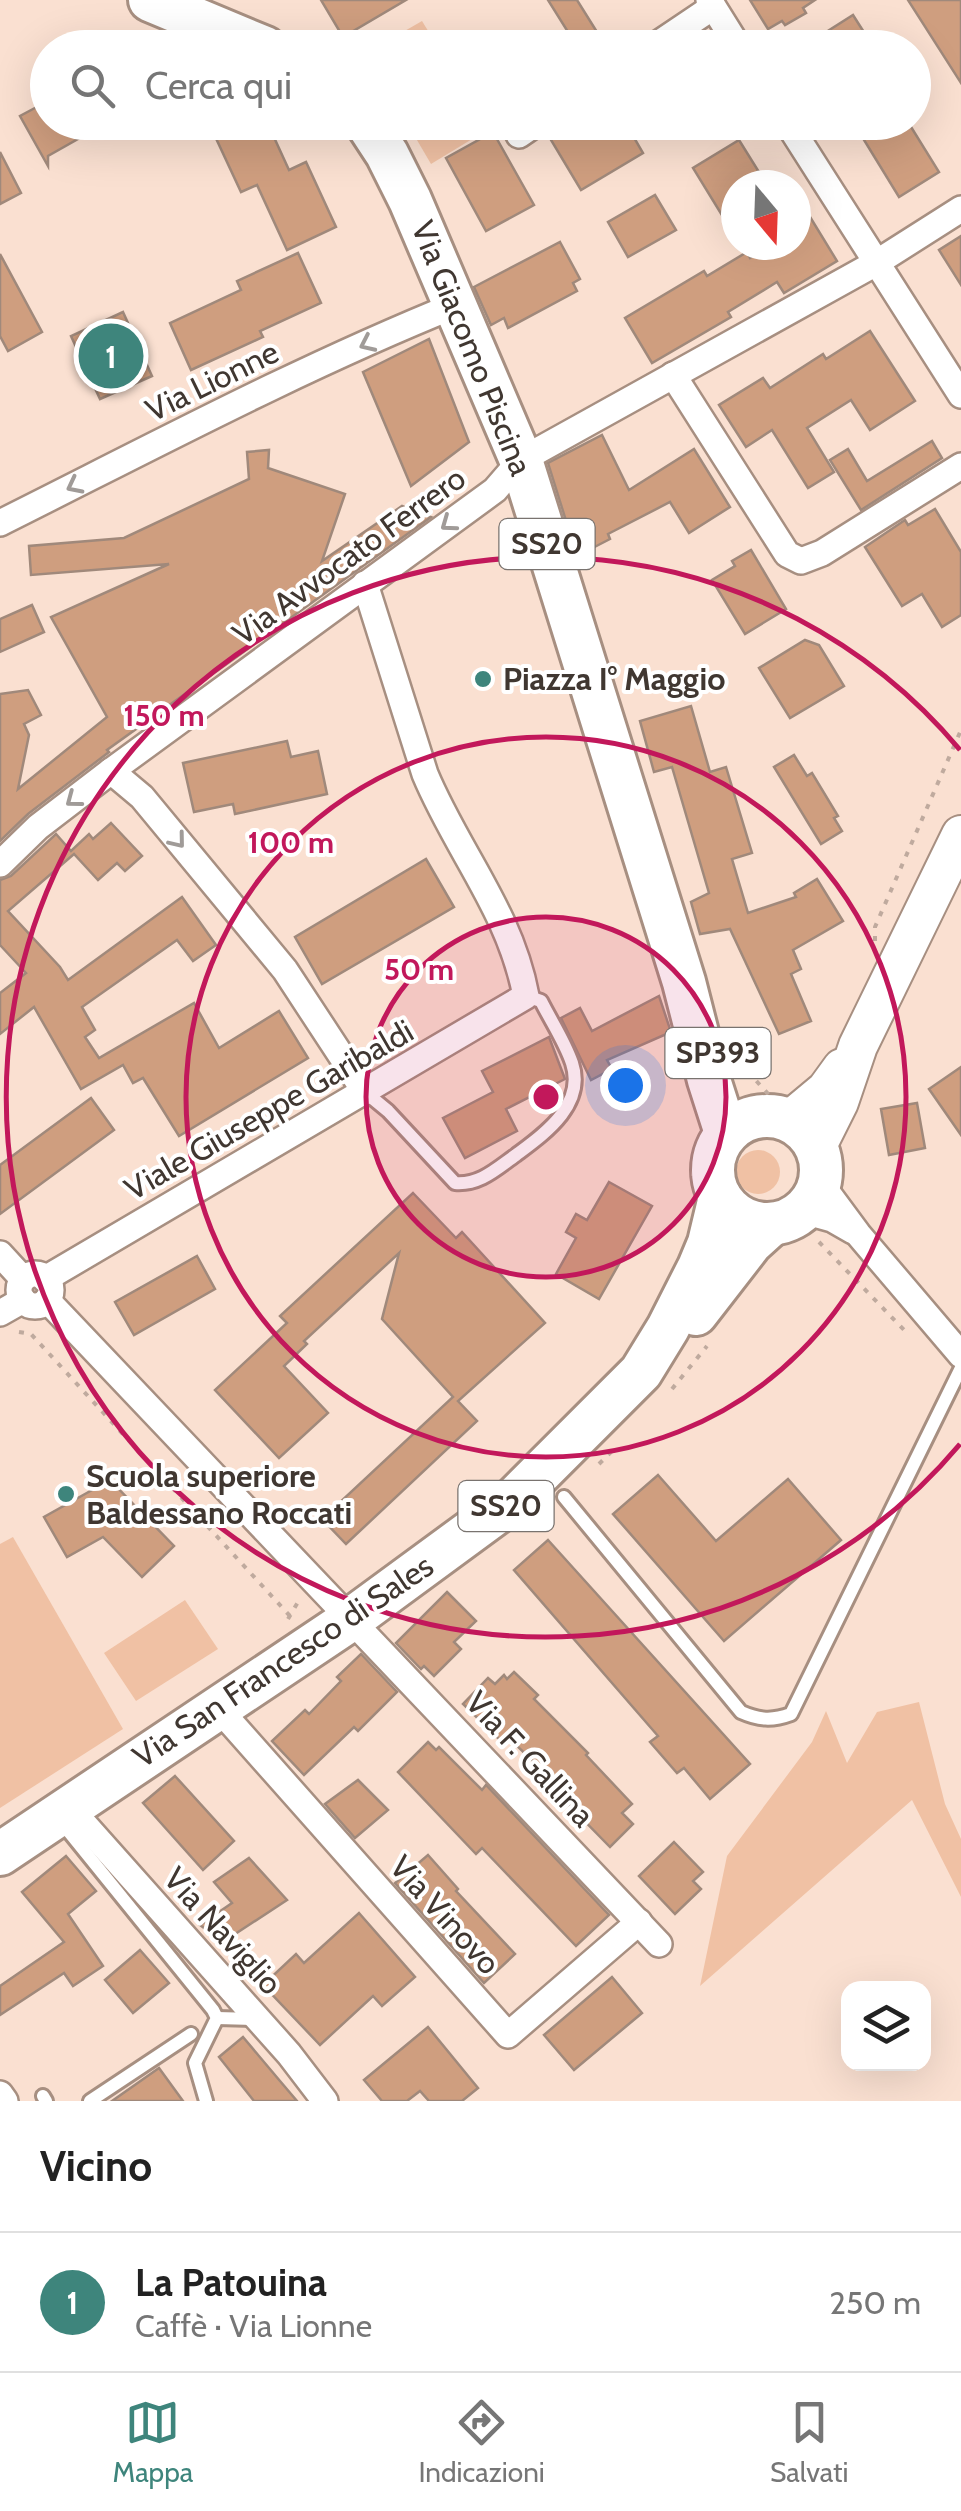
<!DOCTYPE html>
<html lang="it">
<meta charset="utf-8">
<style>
body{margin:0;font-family:Cabin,sans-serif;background:#f2f2f2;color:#222}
.controls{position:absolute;right:30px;bottom:30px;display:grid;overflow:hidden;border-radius:20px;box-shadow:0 10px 40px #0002}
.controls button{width:90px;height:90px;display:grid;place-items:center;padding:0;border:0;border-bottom:2px solid #e0e0e0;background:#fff;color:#222;font:50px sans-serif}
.compass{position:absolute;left:721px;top:170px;width:90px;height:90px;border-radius:50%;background:#fff;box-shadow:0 10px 40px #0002;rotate:161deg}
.you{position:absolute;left:625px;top:1085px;width:35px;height:35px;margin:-25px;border:8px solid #fff;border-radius:50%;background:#1a73e8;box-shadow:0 0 0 15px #1a73e833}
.badge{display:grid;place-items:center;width:65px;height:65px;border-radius:50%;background:#3e857c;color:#fff;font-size:32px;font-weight:700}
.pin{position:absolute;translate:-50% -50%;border:5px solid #fff;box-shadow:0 2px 10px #0006}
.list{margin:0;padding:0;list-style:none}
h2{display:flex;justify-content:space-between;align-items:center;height:130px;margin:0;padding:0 40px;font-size:42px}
h2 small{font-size:32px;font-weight:400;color:#767676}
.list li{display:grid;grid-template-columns:65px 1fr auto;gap:30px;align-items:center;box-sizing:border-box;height:140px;padding:0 40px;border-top:2px solid #e0e0e0}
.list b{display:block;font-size:38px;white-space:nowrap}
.list p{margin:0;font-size:32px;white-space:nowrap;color:#767676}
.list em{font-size:32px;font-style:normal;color:#767676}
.icon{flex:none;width:55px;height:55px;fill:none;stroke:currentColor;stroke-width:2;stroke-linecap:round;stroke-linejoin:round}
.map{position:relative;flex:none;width:961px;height:2101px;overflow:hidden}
.search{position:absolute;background:#fff;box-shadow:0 10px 40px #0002;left:30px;right:30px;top:30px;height:110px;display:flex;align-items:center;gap:25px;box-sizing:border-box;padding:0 35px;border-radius:55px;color:#767676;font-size:38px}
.sheet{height:270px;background:#fff}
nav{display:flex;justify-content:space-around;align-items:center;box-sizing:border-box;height:140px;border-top:2px solid #e0e0e0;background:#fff;font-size:28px;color:#767676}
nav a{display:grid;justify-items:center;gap:5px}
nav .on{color:#3e857c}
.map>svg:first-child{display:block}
.green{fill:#f0c1a4}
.building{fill:#cf9e7f;stroke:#a0897b;stroke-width:2.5}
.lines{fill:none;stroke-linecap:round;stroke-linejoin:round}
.service-casing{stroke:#a78f81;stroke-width:18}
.minor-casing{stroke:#a78f81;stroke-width:30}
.secondary-casing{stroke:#a78f81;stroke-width:42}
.primary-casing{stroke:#a78f81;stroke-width:48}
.path{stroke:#bfaa9e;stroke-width:4;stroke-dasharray:5 8;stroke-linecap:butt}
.service{stroke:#fff;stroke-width:12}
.minor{stroke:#fff;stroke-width:25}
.secondary{stroke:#fff;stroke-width:38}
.primary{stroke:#fff;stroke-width:42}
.oneway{stroke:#a09b98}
.ring{fill:none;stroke:#c2185b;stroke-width:5}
.poi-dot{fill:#3e857c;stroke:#fff;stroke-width:4}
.labels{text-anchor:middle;stroke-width:8;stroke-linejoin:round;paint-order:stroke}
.shield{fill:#fff;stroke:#79736f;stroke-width:2.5}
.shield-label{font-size:30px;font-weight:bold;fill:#403731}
.street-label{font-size:32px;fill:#403731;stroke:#fff}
.poi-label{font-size:32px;font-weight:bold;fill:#403731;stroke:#fff;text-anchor:start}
.centre{fill:#c2185b;stroke:#fff;stroke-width:5}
.ring-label{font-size:30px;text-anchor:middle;font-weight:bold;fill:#c2185b;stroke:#fff;stroke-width:8;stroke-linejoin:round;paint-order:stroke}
</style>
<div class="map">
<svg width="961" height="2101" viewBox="0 0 961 2101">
<rect width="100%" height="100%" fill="#fae0d1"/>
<g class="green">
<path d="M422 21 438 47H377Z"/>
<path d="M407 123H483L487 130 431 164Z"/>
<circle cx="758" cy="1172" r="22"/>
<path d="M13 1537 123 1729 0 1808V1544Z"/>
<path d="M185 1600 218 1649 136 1701 104 1653Z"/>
<path d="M919 1702 945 1804 961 1839V1897L912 1800 700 1986 727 1856 812 1742 826 1711 847 1763 877 1712Z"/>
</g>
<g class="building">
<path d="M321 0H406L343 37Z"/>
<path d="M548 0H577L607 48H578Z"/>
<path d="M750 0H815L803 8 806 13 785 25 782 21 768 29Z"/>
<path d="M908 0H961V83Z"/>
<path d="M853 15 874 48H801Z"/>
<path d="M48 101V122H108L48 156V166L20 116Z"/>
<path d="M239 122H267L289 170 306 162 336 227 287 250 257 185 241 192 214 134Z"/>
<path d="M581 122H625L643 153 581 190 551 140Z"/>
<path d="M853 122H908L939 172 899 197Z"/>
<path d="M493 132 534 205 486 231 446 158Z"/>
<path d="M739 140 767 185H736V238L693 168Z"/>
<path d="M0 152 21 193 0 204Z"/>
<path d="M796 194 837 261 784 293 777 282 728 312 731 317 652 363 625 318 704 271 707 276 747 252 750 258 771 245H796Z"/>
<path d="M655 195 676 230 628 257 608 222Z"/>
<path d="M961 236V285L939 250Z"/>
<path d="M560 242 580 279 573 283 577 291 508 328 504 318 491 325 474 287Z"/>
<path d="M298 253 321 303 260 331 263 337 191 370 170 323 241 290 237 281Z"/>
<path d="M0 254 42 332 8 351 0 336Z"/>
<path d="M123 312 152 376 100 399 71 336Z"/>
<path d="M870 331 915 401 870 430 851 400 807 428 834 472 808 488 772 430 746 447 719 405 763 378 770 388 823 354 826 359Z"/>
<path d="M429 339 469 442 411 486 363 372Z"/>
<path d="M602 435 629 490 694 449 730 507 689 533 670 502 608 534 610 539 577 556 548 463Z"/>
<path d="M932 441 942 458 861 510 830 460 848 449 867 481Z"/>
<path d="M269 450 268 468 345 494 322 561 402 506 431 517 107 750 109 752 28 814 0 841V694L28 690 41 715 24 724 29 735 18 789 107 717 51 617 169 564 31 575 29 546 124 538 249 479 247 452Z"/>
<path d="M935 509 961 552V615L942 627 922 594 902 606 865 547 905 520 908 525Z"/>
<path d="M751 550 786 609 745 634 712 580 735 566 732 561Z"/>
<path d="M32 605 44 632 0 652V619Z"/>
<path d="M805 640 819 645 844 686 790 718 759 668Z"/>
<path d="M691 706 710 772 726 767 752 853 732 859 748 913 796 897 794 893 817 879 843 921 793 950 801 969 791 974 811 1021 779 1034 730 929 700 934 691 902 709 893 672 767 654 772 640 721Z"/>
<path d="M287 741 291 757 318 751 327 794 235 814 233 804 194 812 183 763Z"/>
<path d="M794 755 807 776 812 773 838 816 834 818 842 831 821 844 774 767Z"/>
<path d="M111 823 142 856 125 871 117 863 98 880 74 854 8 911 60 967 68 980 182 897 216 945 193 961 177 940 82 1007 95 1030 85 1037 99 1058 194 1003 219 1048 279 1011 308 1058 179 1136 143 1078 133 1083 123 1065 81 1089 34 1007 0 1034V993L26 973 0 945V880L11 876 56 834 71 851 89 834 93 839Z"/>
<path d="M426 859 454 907 322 984 295 937Z"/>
<path d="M659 996 671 1032 607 1060 612 1069 591 1080 561 1018 580 1008 592 1031Z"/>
<path d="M549 1037 565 1079 506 1109 517 1131 465 1158 443 1118 493 1092 482 1071Z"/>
<path d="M961 1067V1135L929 1089Z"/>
<path d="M91 1098 114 1130 0 1214V1165Z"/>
<path d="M917 1103 925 1148 889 1155 881 1109Z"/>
<path d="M609 1182 652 1206 599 1299 556 1274 576 1238 566 1232 576 1214 587 1220Z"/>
<path d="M413 1193 456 1238 462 1232 545 1323 458 1401 477 1421 346 1544 322 1519 453 1397 382 1319 399 1253 304 1341 307 1344 284 1366 328 1413 279 1458 215 1390 287 1323 280 1316Z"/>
<path d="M197 1256 215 1289 134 1335 115 1302Z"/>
<path d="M658 1475 716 1541 788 1479 841 1540 724 1641 613 1514Z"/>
<path d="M110 1480 174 1546 142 1577 103 1537 67 1557 44 1517Z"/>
<path d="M548 1540 750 1764 710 1799 684 1768 677 1773 650 1742 658 1736 514 1570Z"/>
<path d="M447 1592 476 1621 454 1642 461 1649 434 1676 424 1666 421 1669 396 1643Z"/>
<path d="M361 1654 397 1692 358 1731 354 1727 304 1775 272 1741 305 1710 309 1714 341 1681 337 1677Z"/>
<path d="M514 1672 538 1695 534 1699 588 1753 586 1755 632 1804 622 1813 633 1824 610 1847 569 1805 574 1801 510 1739 505 1745 463 1704 488 1678 495 1684 504 1675 507 1679Z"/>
<path d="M428 1742 436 1750 439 1747 482 1790 486 1785 609 1915 576 1946 482 1848 476 1854 398 1772Z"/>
<path d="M175 1776 234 1841 203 1870 143 1803Z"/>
<path d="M358 1780 388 1810 355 1838 325 1804Z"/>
<path d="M674 1842 703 1872 693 1881 701 1889 675 1914 639 1876Z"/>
<path d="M428 1855 458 1889 456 1891 515 1954 484 1983 395 1883Z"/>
<path d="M66 1856 96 1891 68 1914 103 1966 73 1986 64 1973 0 2015V1986L64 1942 22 1892Z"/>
<path d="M249 1858 287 1900 223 1942 200 1925 232 1903 214 1882Z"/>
<path d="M359 1913 415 1977 382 2006 373 1996 320 2045 263 1985 296 1954 304 1963Z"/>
<path d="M140 1950 169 1983 133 2013 105 1980Z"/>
<path d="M612 1977 642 2013 574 2070 544 2035Z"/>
<path d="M428 2027 478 2088 462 2101H429L420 2091 407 2101H382L364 2080Z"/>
<path d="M243 2037 280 2081 297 2101H254L219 2057Z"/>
<path d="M159 2068 183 2101H112Z"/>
</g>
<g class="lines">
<defs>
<g id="service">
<path d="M365 1092 388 1111 455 1183C480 1185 496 1169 516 1155 544 1134 586 1105 572 1063 565 1042 551 1021 541 1001L526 996"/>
<path d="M564 1497 741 1712C759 1720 772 1721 791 1714L961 1368"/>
<path d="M61 1822 213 2010 217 2018 195 2063 206 2101"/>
<path d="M217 2018 254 2019"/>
<path d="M43 2096 46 2101"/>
<path d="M90 2101 191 2034"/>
</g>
<g id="minor">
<path d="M709 0 739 48"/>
<path d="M652 48 713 7"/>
<path d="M787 122 961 395"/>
<path d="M519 135 538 122"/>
<path d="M673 375 787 554 801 561 822 553 961 466"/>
<path d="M0 523C150 448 300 368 456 305"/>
<path d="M111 771 142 797 285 970 365 1092"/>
<path d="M0 864 38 827 111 771 495 490 521 460 876 263 961 209"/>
<path d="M821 1184 858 1234 961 1355"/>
<path d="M803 1211 832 1219 853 1231"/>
<path d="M0 1254 23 1279"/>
<circle cx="35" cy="1290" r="16"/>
<path d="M45 1279 526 996C510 911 457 851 425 774L365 584"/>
<path d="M47 1300 659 1944"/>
<path d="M0 1313 23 1300"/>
<path d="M218 1708 508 2035 639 1922"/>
<path d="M69 1807 289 2054 325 2101"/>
<path d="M0 2094 5 2101"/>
</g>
<g id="secondary">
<path d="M790 1120 826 1090 842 1068"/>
<path d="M817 1146 839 1102 858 1046 961 835"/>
</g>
<g id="primary">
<path d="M150 0 265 48"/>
<path d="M366 122 387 154 410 200 521 460 684 982 709 1080 726 1133"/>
<circle cx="767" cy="1170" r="54"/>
<path d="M696 1314 751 1243 772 1224"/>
<path d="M0 1854 353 1618 511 1502 641 1372 668 1328 699 1267 709 1243 720 1197"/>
</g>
</defs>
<use href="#service" class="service-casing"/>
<use href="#minor" class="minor-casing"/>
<use href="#secondary" class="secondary-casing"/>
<use href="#primary" class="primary-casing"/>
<g class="path">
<path d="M875 941V927L961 730"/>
<path d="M738 1067 742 1065 769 1095"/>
<path d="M693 1176 697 1151"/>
<path d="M819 1242 906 1332"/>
<path d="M19 1332 31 1334 290 1616"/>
<path d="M672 1389 707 1346"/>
<path d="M599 1464 613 1450"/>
<path d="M288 1619 298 1602"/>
</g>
<use href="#service" class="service"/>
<use href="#minor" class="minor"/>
<use href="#secondary" class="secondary"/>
<use href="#primary" class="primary"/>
</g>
<defs><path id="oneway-chevron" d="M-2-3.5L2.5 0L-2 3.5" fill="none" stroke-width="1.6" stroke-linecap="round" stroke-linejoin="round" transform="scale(2.5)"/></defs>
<g class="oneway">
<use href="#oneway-chevron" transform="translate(367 344) rotate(155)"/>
<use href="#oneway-chevron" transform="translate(74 486) rotate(153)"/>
<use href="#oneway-chevron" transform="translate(448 524) rotate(144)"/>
<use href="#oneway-chevron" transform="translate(73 800) rotate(143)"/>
<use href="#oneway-chevron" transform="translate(178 841) rotate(51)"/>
</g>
<circle cx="546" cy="1097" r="180" fill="#c2185b" fill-opacity=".12"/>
<g class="ring">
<circle cx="546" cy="1097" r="180"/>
<circle cx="546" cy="1097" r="360"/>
<path d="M960 1444A540 540 0 1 1 960 750"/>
</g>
<g class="poi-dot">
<circle cx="483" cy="679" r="10"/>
<circle cx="66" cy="1494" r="10"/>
</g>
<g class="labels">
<g class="shield">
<rect x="499.5" y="519" width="95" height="50" rx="8"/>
<rect x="665.5" y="1028" width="105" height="50" rx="8"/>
<rect x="458.5" y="1481" width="95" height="50" rx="8"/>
</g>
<g class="shield-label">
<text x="547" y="554">SS20</text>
<text x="718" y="1063">SP393</text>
<text x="506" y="1516">SS20</text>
</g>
<g class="street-label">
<text transform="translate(472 348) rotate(68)" y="11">Via Giacomo Piscina</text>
<text transform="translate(212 381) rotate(-26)" y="11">Via Lionne</text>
<text transform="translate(349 556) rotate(-36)" y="11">Via Avvocato Ferrero</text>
<text transform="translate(269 1110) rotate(-30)" y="11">Viale Giuseppe Garibaldi</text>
<text transform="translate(283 1661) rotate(-34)" y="11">Via San Francesco di Sales</text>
<text transform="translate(530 1759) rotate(47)" y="11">Via F. Gallina</text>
<text transform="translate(445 1915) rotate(48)" y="11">Via Vinovo</text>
<text transform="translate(223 1931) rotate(48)" y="11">Via Naviglio</text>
</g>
<g class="poi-label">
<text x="503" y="690">Piazza I° Maggio</text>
<text x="86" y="1487">Scuola superiore<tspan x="86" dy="37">Baldessano Roccati</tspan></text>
</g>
</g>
<circle cx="546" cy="1097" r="15" class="centre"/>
<g class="ring-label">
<text x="164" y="726">150 m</text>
<text x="291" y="853">100 m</text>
<text x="419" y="980">50 m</text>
</g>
</svg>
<div class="controls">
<button><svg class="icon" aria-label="layers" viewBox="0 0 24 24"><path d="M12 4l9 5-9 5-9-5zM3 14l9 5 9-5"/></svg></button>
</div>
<svg class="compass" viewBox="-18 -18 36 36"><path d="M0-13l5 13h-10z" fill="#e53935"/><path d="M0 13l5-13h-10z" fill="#767676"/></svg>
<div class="you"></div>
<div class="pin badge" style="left:111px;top:356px">1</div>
<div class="search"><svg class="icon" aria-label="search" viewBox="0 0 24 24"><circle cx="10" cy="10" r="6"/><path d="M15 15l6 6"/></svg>Cerca qui</div>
</div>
<section class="sheet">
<h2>Vicino<small></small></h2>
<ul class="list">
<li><span class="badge">1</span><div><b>La Patouina</b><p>Caffè · Via Lionne</p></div><em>250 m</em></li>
</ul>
</section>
<nav>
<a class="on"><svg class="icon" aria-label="map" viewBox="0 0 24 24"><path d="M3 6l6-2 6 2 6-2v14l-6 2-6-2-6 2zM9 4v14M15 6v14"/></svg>Mappa</a>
<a><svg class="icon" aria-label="directions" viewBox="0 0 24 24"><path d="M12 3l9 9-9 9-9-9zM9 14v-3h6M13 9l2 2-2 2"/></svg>Indicazioni</a>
<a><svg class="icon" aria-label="saved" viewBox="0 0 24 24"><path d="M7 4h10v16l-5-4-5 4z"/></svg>Salvati</a>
</nav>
